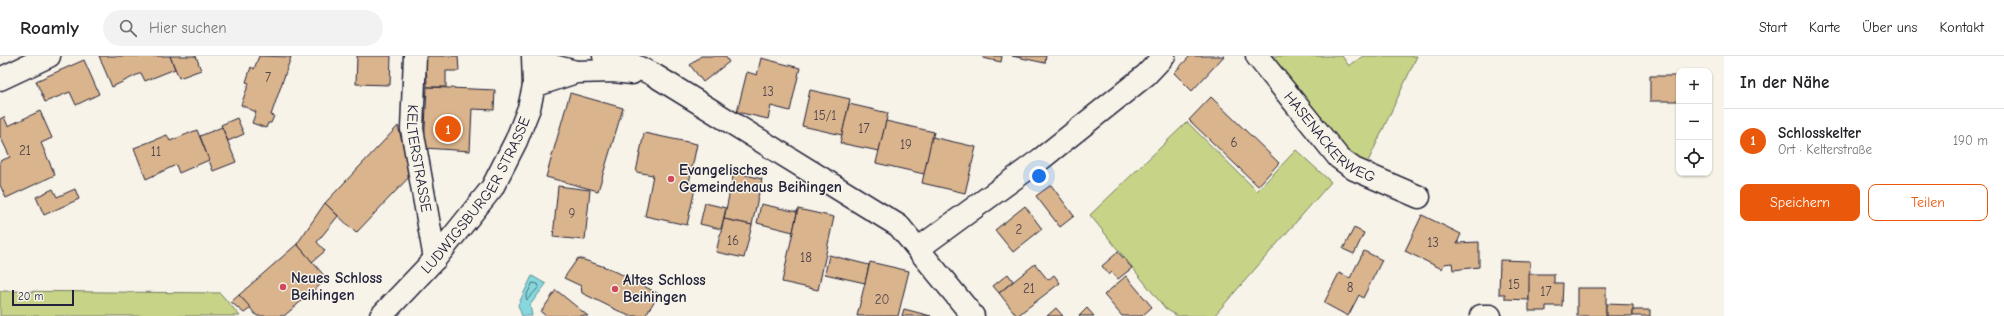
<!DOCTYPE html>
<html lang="de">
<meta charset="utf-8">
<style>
body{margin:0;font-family:"Comic Neue",sans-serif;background:#f2f2f2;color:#202124}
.controls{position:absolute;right:12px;top:12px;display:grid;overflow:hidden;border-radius:8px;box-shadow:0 1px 3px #0004}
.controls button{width:36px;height:36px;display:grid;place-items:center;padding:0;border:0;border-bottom:1px solid #e0e0e0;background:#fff;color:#202124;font:20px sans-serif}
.scale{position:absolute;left:12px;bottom:10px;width:62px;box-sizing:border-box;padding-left:4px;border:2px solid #22223b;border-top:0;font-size:11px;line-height:14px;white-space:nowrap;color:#22223b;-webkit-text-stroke:3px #f7f3e8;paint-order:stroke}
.you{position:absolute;left:1039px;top:120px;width:14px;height:14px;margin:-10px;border:3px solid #fff;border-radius:50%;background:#1a73e8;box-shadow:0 0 0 6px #1a73e833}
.badge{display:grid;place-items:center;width:26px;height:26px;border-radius:50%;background:#ea580c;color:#fff;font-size:13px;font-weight:700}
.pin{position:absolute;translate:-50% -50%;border:2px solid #fff;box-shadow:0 1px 4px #0006}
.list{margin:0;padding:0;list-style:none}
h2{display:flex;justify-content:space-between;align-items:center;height:52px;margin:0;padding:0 16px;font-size:17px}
h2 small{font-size:13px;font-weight:400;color:#757577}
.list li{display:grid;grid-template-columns:26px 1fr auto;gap:12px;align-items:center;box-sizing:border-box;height:64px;padding:0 16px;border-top:1px solid #e0e0e0}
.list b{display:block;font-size:15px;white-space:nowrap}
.list p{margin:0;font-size:13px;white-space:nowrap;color:#757577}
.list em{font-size:13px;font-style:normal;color:#757577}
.actions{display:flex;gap:8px;padding:12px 16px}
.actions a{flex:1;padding:9px 0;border:1px solid #ea580c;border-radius:8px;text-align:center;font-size:14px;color:#ea580c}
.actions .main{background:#ea580c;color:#fff}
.icon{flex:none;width:22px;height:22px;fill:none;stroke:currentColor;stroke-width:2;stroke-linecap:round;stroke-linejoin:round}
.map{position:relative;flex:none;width:1724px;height:260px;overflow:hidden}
header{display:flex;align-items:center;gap:24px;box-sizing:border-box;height:56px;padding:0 20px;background:#fff;border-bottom:1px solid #e0e0e0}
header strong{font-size:19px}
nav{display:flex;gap:22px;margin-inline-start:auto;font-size:14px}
.search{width:280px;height:36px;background:#f2f2f2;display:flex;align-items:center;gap:10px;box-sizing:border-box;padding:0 14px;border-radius:22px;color:#757577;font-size:15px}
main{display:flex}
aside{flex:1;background:#fff}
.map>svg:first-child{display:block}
.green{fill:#c7d487;stroke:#747b61}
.water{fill:#86d8dd;stroke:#5e8f9c}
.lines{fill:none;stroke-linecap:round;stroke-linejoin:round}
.shore{stroke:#4a6b7c;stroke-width:1}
.building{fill:#dab48c;stroke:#22223b}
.minor-casing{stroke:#22223b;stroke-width:25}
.secondary-casing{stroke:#22223b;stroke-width:25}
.minor{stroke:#f7f3e8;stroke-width:22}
.secondary{stroke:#f7f3e8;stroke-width:22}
.poi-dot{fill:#d1495b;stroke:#f7f3e8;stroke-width:1.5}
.labels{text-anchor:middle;stroke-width:3;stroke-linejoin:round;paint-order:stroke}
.number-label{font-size:13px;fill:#50464f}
.street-label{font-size:15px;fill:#22223b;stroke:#f7f3e8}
.poi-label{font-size:15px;font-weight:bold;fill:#22223b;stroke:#f7f3e8;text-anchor:start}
</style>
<header>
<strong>Roamly</strong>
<div class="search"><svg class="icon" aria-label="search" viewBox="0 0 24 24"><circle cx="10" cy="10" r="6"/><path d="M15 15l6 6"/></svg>Hier suchen</div>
<nav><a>Start</a><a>Karte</a><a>Über uns</a><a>Kontakt</a></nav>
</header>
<main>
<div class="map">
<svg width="1724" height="260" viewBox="0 0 1724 260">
<rect width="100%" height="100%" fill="#f7f3e8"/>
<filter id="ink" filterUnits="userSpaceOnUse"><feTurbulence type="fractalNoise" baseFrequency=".025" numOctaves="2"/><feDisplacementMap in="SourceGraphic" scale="8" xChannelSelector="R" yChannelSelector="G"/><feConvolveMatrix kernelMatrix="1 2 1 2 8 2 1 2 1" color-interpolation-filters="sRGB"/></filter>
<g filter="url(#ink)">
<g class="green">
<path d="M1265 0H1342L1349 10 1363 0H1417L1365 112 1347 104Z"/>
<path d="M1187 66 1257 135 1296 94 1331 126 1214 260H1177L1165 252 1090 159Z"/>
<path d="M0 235 220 237 240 260H0Z"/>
</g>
<path class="water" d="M532 220 546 228 530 249 532 260H522L518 249Z"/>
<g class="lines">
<path class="shore" d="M533 227 538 228 539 231 527 244 526 241Z"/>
</g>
<g class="building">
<path d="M99 0H170L175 13 145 25 141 17 112 31Z"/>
<path d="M170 0H196L201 14 179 22Z"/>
<path d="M259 0 291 1 271 59 274 60 271 67H268L266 72 252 67 256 56 241 49 249 27 246 26 251 11 254 13Z"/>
<path d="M357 0H391L390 29 356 28Z"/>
<path d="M426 0H458L459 15H446V31H427Z"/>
<path d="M701 0H725L729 6 703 26 690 9Z"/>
<path d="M983 0H1002L1001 6 983 2Z"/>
<path d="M1012 0H1046L1045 7Z"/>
<path d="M1190 0H1224L1192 35 1174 17Z"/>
<path d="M761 2 800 12 790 55 771 50 768 63 737 56 747 16 757 19Z"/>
<path d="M84 4 99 38 76 49 70 36 45 46 36 25Z"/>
<rect x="1650" y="20" width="29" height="25"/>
<path d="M427 31 495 34 494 54 472 53 470 95 424 92Z"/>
<path d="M810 34 850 43 842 79 802 70Z"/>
<path d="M570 37 623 52 598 135 546 121Z"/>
<path d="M1211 41 1279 107 1258 130 1189 64Z"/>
<path d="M849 48 888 57 879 95 840 87Z"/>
<path d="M40 55 52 82 41 87 55 119 6 142 0 129V105L10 101 0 80V63L4 61 8 70Z"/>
<path d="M237 62 244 78 228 85 221 69Z"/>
<path d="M886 65 934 76 924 118 876 107Z"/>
<path d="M398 70 411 119 356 177 325 147Z"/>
<path d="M222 71 236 106 213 115 200 80Z"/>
<path d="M197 74 209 104 179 117 176 109 146 123 134 92 167 79 170 85Z"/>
<path d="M644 77 697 88 689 127 696 128 687 169 645 160 653 119 636 116Z"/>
<path d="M932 81 976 91 965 137 922 127Z"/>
<path d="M734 116 762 123 752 169 724 163Z"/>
<path d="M1051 129 1074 160 1060 171 1036 140Z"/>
<path d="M558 130 590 134 585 184 553 181Z"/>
<path d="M53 133 57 141 75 133 79 143 44 159 36 141Z"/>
<path d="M325 147 338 160 317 186 325 195 312 206 297 188Z"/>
<path d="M705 147 726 152 721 173 700 168Z"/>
<path d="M761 148 797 156 793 176 757 167Z"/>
<path d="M1025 150 1042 173 1013 196 995 174Z"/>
<path d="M798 153 834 161 818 234 782 226Z"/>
<path d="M1422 159 1461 178 1457 187 1479 186V211L1453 214 1452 207 1444 208 1442 213 1405 195Z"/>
<path d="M724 163 752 169 744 202 716 196Z"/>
<path d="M1354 172 1364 177 1354 198 1343 193Z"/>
<path d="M297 188 327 223 284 260H257L239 239Z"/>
<path d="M1364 195 1382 204 1363 242 1359 239 1348 260 1324 247 1339 217 1350 222Z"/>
<path d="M1118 196 1132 212 1118 223 1112 216 1109 219 1102 210Z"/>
<path d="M829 199 869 209 865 227 825 218Z"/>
<path d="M578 202 611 213 659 238 645 260H629L582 237 581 230 564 222Z"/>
<path d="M1500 204 1530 205 1529 244 1505 243V238H1499Z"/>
<path d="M870 206 909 215 898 260H857Z"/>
<path d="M1035 208 1048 224 1054 219 1060 227 1017 260 999 237Z"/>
<path d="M1008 218 1013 225 999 237 993 230Z"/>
<path d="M1529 218H1554V227H1563L1562 250H1546V255H1529Z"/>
<path d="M1126 220 1152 251 1142 260H1122L1104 239Z"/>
<rect x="1577" y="232" width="29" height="28"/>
<path d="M556 234 588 260H546L541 256Z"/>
<path d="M239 239 251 252 244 257 231 246Z"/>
<path d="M1606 248 1633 249V260H1606Z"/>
<path d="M1056 252 1063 260H1047Z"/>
<path d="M1087 252 1094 260H1079Z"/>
<path d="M904 253 931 260H902Z"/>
<rect x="1633" y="254" width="17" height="6"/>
</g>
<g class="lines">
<defs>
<g id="minor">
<path id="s1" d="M415 0 412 73 435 203"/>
<path d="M535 0 553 10 576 16"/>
<path d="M604 0 629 7 654 19 899 170 973 260"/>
<path id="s2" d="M1257 0 1339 102 1354 113 1419 141"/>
<path d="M534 30 576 16 613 15 632 17"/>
<path d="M919 192 1041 103 1146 19 1164 0"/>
<path d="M1481 260H1490"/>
</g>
<g id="secondary">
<path d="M0 23 49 0"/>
<path id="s3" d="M381 260 435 203 492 132 516 85 529 52 534 30 533 0"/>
</g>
</defs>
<use href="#minor" class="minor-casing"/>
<use href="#secondary" class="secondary-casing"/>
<use href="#minor" class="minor"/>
<use href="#secondary" class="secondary"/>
</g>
</g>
<g class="poi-dot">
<circle cx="671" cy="123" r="4"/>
<circle cx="283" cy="231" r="4"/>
<circle cx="615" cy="233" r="4"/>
</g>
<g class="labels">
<g class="number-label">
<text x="268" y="26">7</text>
<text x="768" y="40">13</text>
<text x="825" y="64">15/1</text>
<text x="864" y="77">17</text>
<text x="1234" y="91">6</text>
<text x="906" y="93">19</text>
<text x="25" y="99">21</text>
<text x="156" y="100">11</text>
<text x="572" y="162">9</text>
<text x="1019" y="178">2</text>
<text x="733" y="189">16</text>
<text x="1433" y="191">13</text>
<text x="806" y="206">18</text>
<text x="1514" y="233">15</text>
<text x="1350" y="236">8</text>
<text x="1029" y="237">21</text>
<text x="1546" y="240">17</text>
<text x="882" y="248">20</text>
</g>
<g class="street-label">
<text dy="5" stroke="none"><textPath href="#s2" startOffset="110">HASENACKERWEG</textPath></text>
<text dy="5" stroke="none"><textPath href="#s1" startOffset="103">KELTERSTRASSE</textPath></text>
<text dy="5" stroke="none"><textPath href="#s3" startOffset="155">LUDWIGSBURGER STRASSE</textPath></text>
</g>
<g class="poi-label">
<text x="679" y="119">Evangelisches<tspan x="679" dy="17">Gemeindehaus Beihingen</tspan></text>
<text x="291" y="227">Neues Schloss<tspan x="291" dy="17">Beihingen</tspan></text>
<text x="623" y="229">Altes Schloss<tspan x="623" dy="17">Beihingen</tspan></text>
</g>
</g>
</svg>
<div class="controls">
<button>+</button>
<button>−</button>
<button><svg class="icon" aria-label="locate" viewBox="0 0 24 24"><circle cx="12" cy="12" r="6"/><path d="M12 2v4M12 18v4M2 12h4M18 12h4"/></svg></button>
</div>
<div class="scale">20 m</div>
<div class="you"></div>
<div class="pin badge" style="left:448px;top:73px">1</div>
</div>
<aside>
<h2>In der Nähe<small></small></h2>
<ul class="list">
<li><span class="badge">1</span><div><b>Schlosskelter</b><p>Ort · Kelterstraße</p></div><em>190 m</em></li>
</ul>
<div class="actions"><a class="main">Speichern</a><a>Teilen</a></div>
</aside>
</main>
